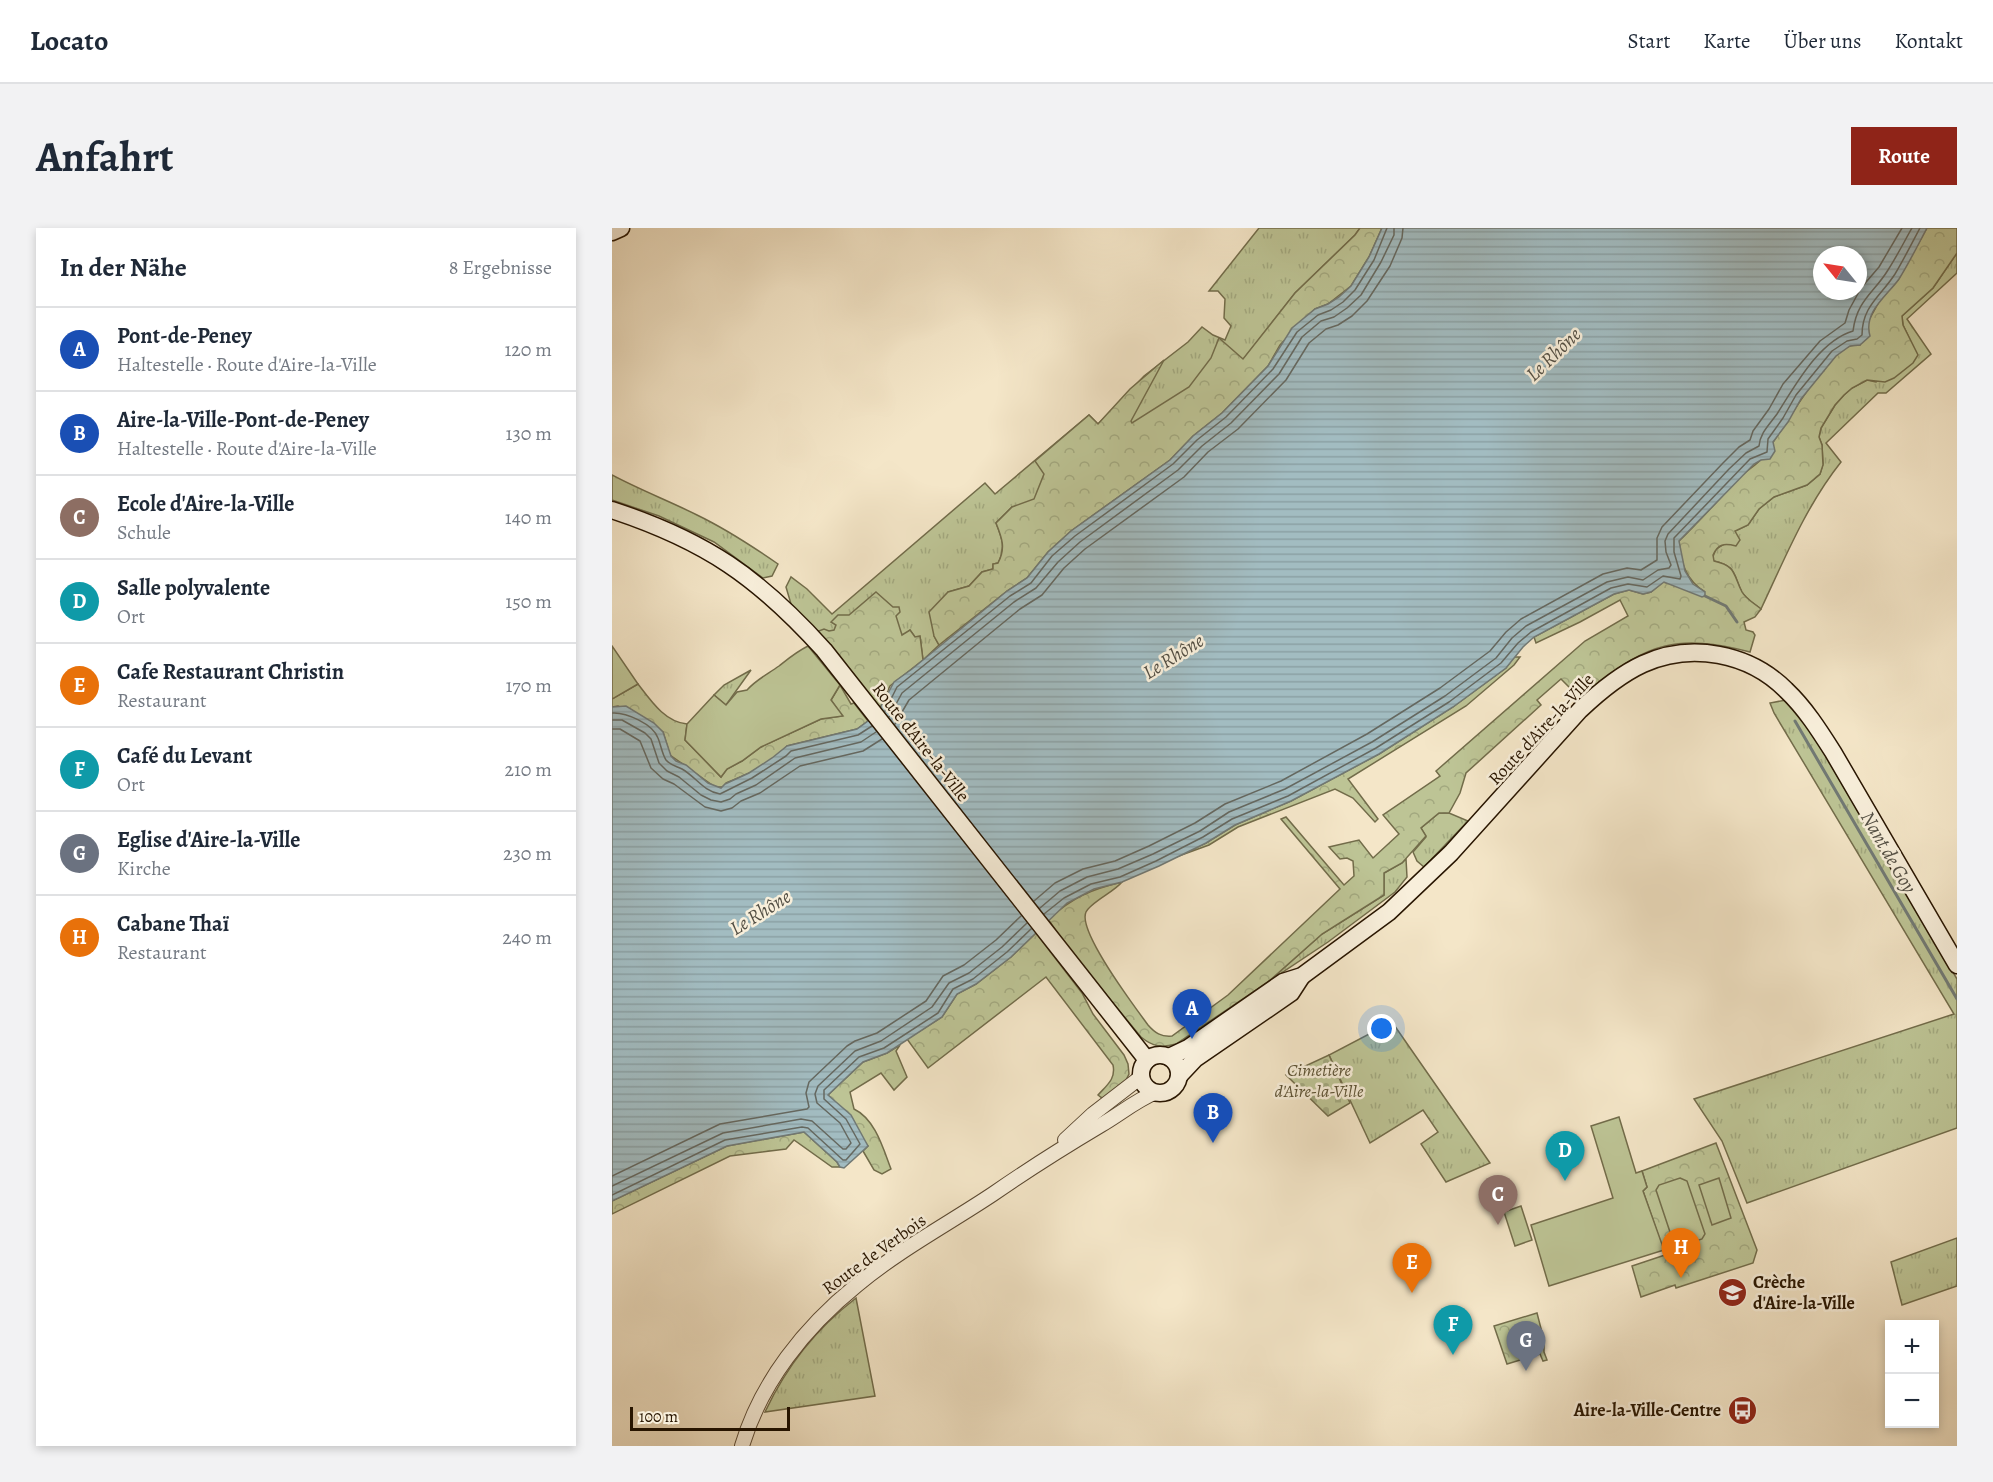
<!DOCTYPE html>
<html lang="de">
<meta charset="utf-8">
<style>
body{margin:0;font-family:Alegreya,serif;background:#f2f2f3;color:#1f2937}
.controls{position:absolute;right:18px;bottom:18px;display:grid;overflow:hidden;border-radius:0px;box-shadow:0 3px 9px #0003}
.controls button{width:54px;height:54px;display:grid;place-items:center;padding:0;border:0;border-bottom:2px solid #e0e1e3;background:#fff;color:#1f2937;font:30px sans-serif}
.compass{position:absolute;left:1201px;top:18px;width:54px;height:54px;border-radius:50%;background:#fff;box-shadow:0 3px 9px #0003;rotate:300deg}
.scale{position:absolute;left:18px;bottom:15px;width:160px;box-sizing:border-box;padding-left:6px;border:3px solid #281500;border-top:0;font-size:16px;line-height:21px;white-space:nowrap;color:#281500;-webkit-text-stroke:4px #f8efdb;paint-order:stroke}
.you{position:absolute;left:770px;top:801px;width:21px;height:21px;margin:-15px;border:4px solid #fff;border-radius:50%;background:#1a73e8;box-shadow:0 0 0 9px #1a73e833}
.badge{display:grid;place-items:center;width:39px;height:39px;border-radius:50%;background:#8f2418;color:#fff;font-size:20px;font-weight:700}
.pin{position:absolute;translate:-50% -50px;filter:drop-shadow(0 2px 3px #0008)}
.pin::after{content:'';position:absolute;top:32px;width:21px;height:18px;background:inherit;clip-path:polygon(0 0,100% 0,50% 100%)}
.list{margin:0;padding:0;list-style:none}
h2{display:flex;justify-content:space-between;align-items:center;height:78px;margin:0;padding:0 24px;font-size:26px}
h2 small{font-size:20px;font-weight:400;color:#747a83}
.list li{display:grid;grid-template-columns:39px 1fr auto;gap:18px;align-items:center;box-sizing:border-box;height:84px;padding:0 24px;border-top:2px solid #e0e1e3}
.list b{display:block;font-size:22px;white-space:nowrap}
.list p{margin:0;font-size:20px;white-space:nowrap;color:#747a83}
.list em{font-size:20px;font-style:normal;color:#747a83}
.map{position:relative;flex:none;width:1345px;height:1218px;overflow:hidden;border-radius:0px}
header{display:flex;align-items:center;gap:36px;box-sizing:border-box;height:84px;padding:0 30px;background:#fff;border-bottom:2px solid #e0e1e3}
header strong{font-size:28px}
nav{display:flex;gap:33px;margin-inline-start:auto;font-size:21px}
.intro{display:flex;align-items:center;justify-content:space-between;box-sizing:border-box;height:144px;padding:0 36px}
h1{margin:0;font-size:42px}
.button{padding:15px 27px;border-radius:0px;background:#8f2418;color:#fff;font-size:21px;font-weight:700}
main{display:flex;gap:36px;padding:0 36px}
aside{flex:1;background:#fff;border-radius:0px;box-shadow:0 3px 9px #0003}
.map>svg:first-child{display:block}
.grass{fill:url(#grass-tufts);stroke:#726c4a;stroke-width:1.5}
.forest{fill:url(#forest-crowns);stroke:#726c4a;stroke-width:1.5}
.cemetery{fill:url(#cemetery-stones);stroke:#726c4a;stroke-width:1.5}
.garden{fill:#bdc495;stroke:#726c4a;stroke-width:1.5}
.water{fill:url(#water-rules);stroke:#717974;stroke-width:1.5;fill-rule:evenodd}
.lines{fill:none;stroke-linecap:round;stroke-linejoin:round}
.shore{stroke:#656860;stroke-width:1.5}
.stream{stroke:#717974;stroke-width:3}
.tertiary-casing{stroke:#5b4932;stroke-width:16}
.secondary-casing{stroke:#281500;stroke-width:19}
.tertiary{stroke:#f8efdb;stroke-width:14}
.secondary{stroke:#f8efdb;stroke-width:16}
.labels{text-anchor:middle;stroke-width:5;stroke-linejoin:round;paint-order:stroke}
.street-label{font-size:18px;fill:#281500;stroke:#f8efdb}
.park-label{font-size:18px;font-style:italic;fill:#5c5234;stroke:#f8efdb}
.poi-label{font-size:18px;font-weight:bold;fill:#281500;stroke:#f8efdb;text-anchor:start}
.water-label{font-size:20px;font-style:italic;fill:#534f44;stroke:#f8efdb}
</style>
<header>
<strong>Locato</strong>
<nav><a>Start</a><a>Karte</a><a>Über uns</a><a>Kontakt</a></nav>
</header>
<div class="intro"><h1>Anfahrt</h1><a class="button">Route</a></div>
<main>
<aside>
<h2>In der Nähe<small>8 Ergebnisse</small></h2>
<ul class="list">
<li><span class="badge" style="background:#1a4fb4">A</span><div><b>Pont-de-Peney</b><p>Haltestelle · Route d'Aire-la-Ville</p></div><em>120 m</em></li>
<li><span class="badge" style="background:#1a4fb4">B</span><div><b>Aire-la-Ville-Pont-de-Peney</b><p>Haltestelle · Route d'Aire-la-Ville</p></div><em>130 m</em></li>
<li><span class="badge" style="background:#8d6e63">C</span><div><b>Ecole d'Aire-la-Ville</b><p>Schule</p></div><em>140 m</em></li>
<li><span class="badge" style="background:#0f9aa8">D</span><div><b>Salle polyvalente</b><p>Ort</p></div><em>150 m</em></li>
<li><span class="badge" style="background:#e8710a">E</span><div><b>Cafe Restaurant Christin</b><p>Restaurant</p></div><em>170 m</em></li>
<li><span class="badge" style="background:#0f9aa8">F</span><div><b>Café du Levant</b><p>Ort</p></div><em>210 m</em></li>
<li><span class="badge" style="background:#6b7280">G</span><div><b>Eglise d'Aire-la-Ville</b><p>Kirche</p></div><em>230 m</em></li>
<li><span class="badge" style="background:#e8710a">H</span><div><b>Cabane Thaï</b><p>Restaurant</p></div><em>240 m</em></li>
</ul>
</aside>
<div class="map">
<svg width="1345" height="1218" viewBox="0 0 1345 1218">
<defs>
<pattern id="grass-tufts" width="24" height="20" patternUnits="userSpaceOnUse" patternTransform="scale(1.5)"><rect width="24" height="20" fill="#bdc495"/><path d="M3 7l-1-3M5 7V3M7 7l1-3M15 17l-1-3M17 17v-4M19 17l1-3" fill="none" stroke="#a2a87f"/></pattern>
<pattern id="forest-crowns" width="20" height="18" patternUnits="userSpaceOnUse" patternTransform="scale(1.5)"><rect width="20" height="18" fill="#bdc495"/><path d="M2 6a3 3 0 1 1 6 0M12 15a3 3 0 1 1 6 0" fill="none" stroke="#a2a87f"/></pattern>
<pattern id="cemetery-stones" width="16" height="16" patternUnits="userSpaceOnUse" patternTransform="scale(1.5)"><rect width="16" height="16" fill="#bdc495"/><path d="M2 7V4a2 2 0 0 1 4 0v3zM10 15v-3a2 2 0 0 1 4 0v3z" fill="#a2a87f"/></pattern>
<pattern id="water-rules" width="6" height="5" patternUnits="userSpaceOnUse" patternTransform="scale(1.5)"><rect width="6" height="5" fill="#a2bcc1"/><path d="M0 2.5h6" fill="none" stroke="#8ca1a4"/></pattern>
</defs>
<rect width="100%" height="100%" fill="#f4e6c8"/>
<filter id="stains"><feTurbulence type="fractalNoise" baseFrequency=".00333" numOctaves="4"/><feColorMatrix values="0 0 0 0 .2 0 0 0 0 .09 0 0 0 0 .02 0 0 0 .5 -.17"/></filter>
<radialGradient id="worn" r=".72"><stop offset=".6" stop-color="#630" stop-opacity="0"/><stop offset="1" stop-color="#630" stop-opacity=".3"/></radialGradient>
<g class="grass">
<path d="M647 0H748L743 7 683 65 631 132 427 275 400 279 384 295C390 310 394 320 386 335L381 336V341L370 344 357 358 336 364 322 408 327 417 311 432 308 409H303L298 402 242 449 179 376 174 359 179 349 195 361 220 386 373 255 383 266 477 187 486 196 532 148 576 114 590 99 601 107 613 112 619 98 612 90 613 71 606 63H597Z"/>
<path d="M1345 25V45L1295 91 1319 126 1274 165H1266L1214 215 1229 234C1194 278 1173 330 1149 381 1143 376 1134 371 1130 364 1121 347 1125 338 1102 333L1100 331 1104 321 1114 315 1123 303 1136 297 1147 281 1162 269 1195 257 1208 246 1211 236 1210 217 1207 209 1209 200 1223 177 1232 167 1240 160 1255 152 1264 154 1305 127 1291 97 1290 88 1321 60Z"/>
<path d="M0 247C28 262 57 273 85 287 114 301 140 318 166 336L160 348 151 350 102 314 47 288 0 272Z"/>
<path d="M139 442 114 477 102 467 112 457Z"/>
<path d="M1174 472 1196 498 1345 751V900L1135 975 1110 913 1082 871 1342 786 1162 485 1158 475Z"/>
<path d="M827 585H837L856 593 812 639 805 633 801 624 814 609 809 600Z"/>
<path d="M794 631 795 649 783 664 716 714 656 754 710 706 772 667V645L790 635Z"/>
<path d="M780 794 878 935 834 954 809 916 826 904 811 882 758 915 717 827Z"/>
<path d="M1345 1010V1058L1290 1077 1279 1034Z"/>
<path d="M244 1070 263 1168 153 1184C174 1139 205 1100 244 1070Z"/>
</g>
<g class="forest">
<path d="M748 0H770L757 29 739 58 716 76 703 81 668 117 656 138 610 185 581 208 558 232 459 303 436 324 415 350 395 363 327 417 322 408 317 384 336 364 357 358 370 344 381 341V336L386 335C394 320 390 310 384 295L400 279 422 271 432 246 423 233 477 187 486 196 518 161 552 132 519 193 520 195 577 159 599 130 607 110 631 131 683 65 743 7Z"/>
<path d="M1315 0H1345V25L1321 60 1290 88 1291 97 1306 127 1301 135 1282 150 1273 154 1255 152 1240 160 1232 167 1223 177 1209 200 1207 209 1210 217 1211 237 1208 246 1195 257 1162 269 1147 281 1136 297 1123 303 1128 312 1124 318C1112 315 1106 316 1101 327L1102 333C1125 338 1121 347 1130 364 1134 371 1143 376 1149 381L1143 389 1132 394 1134 402 1141 404 1143 407 1138 424C1066 406 1037 414 980 460L972 449 957 459 949 451 925 472 929 477 854 545 848 565 837 585H827L809 600 814 608 790 635 772 645V667L710 706 656 754 564 816C550 820 541 819 529 809L457 722 436 691C462 669 477 662 510 654 502 664 479 674 474 684 465 703 523 779 536 797 543 805 549 809 560 808L616 767 728 661 669 591 674 589 732 657 742 648 741 633 735 630 728 631 717 619 747 612 761 630 787 606 771 587 828 548 824 543 973 413 1016 388 1008 372 968 394 924 415 922 409 1002 366 1017 362 1031 366 1039 364 1051 354 1093 364C1074 352 1069 336 1067 313 1088 293 1107 271 1127 250 1134 243 1146 236 1151 229 1169 205 1213 126 1238 118 1241 117 1245 117 1248 117L1257 92 1268 72 1286 52Z"/>
<path d="M264 364 281 379H287L288 384 284 388 290 407 298 402 303 409 308 408 311 432 278 458 268 480 204 404 212 401 217 403 222 402 224 397 219 394 226 387H237Z"/>
<path d="M902 429H908L902 437 854 478 736 551 766 591 763 594 741 570 723 561 626 599 597 617 564 629 594 615 623 597 679 573 767 526 841 479 894 440Z"/>
<path d="M26 456C39 473 53 494 75 496L73 512 109 549 115 541 130 533 149 519 209 491 230 488 219 472 228 457 239 476 242 475 256 493 245 501 175 518C161 536 134 547 114 555L112 559H103L58 527 51 504 6 478 0 479V471Z"/>
<path d="M424 705 470 765 481 786 512 827 516 836 517 846 514 852 491 871 486 867C495 857 504 851 501 837L434 749 316 840 295 811 330 789 345 766 364 756 399 729Z"/>
<path d="M288 817 284 823 295 849 282 862 269 845 238 864 242 881C263 891 271 920 279 941L270 946 262 942 251 923 256 918 216 867 251 834 275 825Z"/>
<path d="M192 904 225 934 228 939H220L182 912 174 921 118 928 0 986V973L115 918Z"/>
<path d="M1104 915 1145 1022 1141 1035 1064 1060 1063 1057 1029 1069 1020 1038 1053 1027 1031 963 1035 959 1030 943Z"/>
<path d="M925 1085 932 1112V1124L935 1132 931 1133 928 1126 895 1136 882 1098Z"/>
</g>
<path class="cemetery" d="M717 827 738 875 716 888 674 847Z"/>
<g class="garden">
<path d="M0 418 26 456 0 471Z"/>
<path d="M196 418 228 457 219 472 231 488 209 491 149 519 130 533 115 541 109 549 73 512 75 496 102 467 114 477 125 464 135 462C145 451 156 446 167 438 177 430 184 424 196 418Z"/>
<path d="M1007 889 1024 945 1030 943 1035 959 1031 963 1052 1022 937 1058 919 997 1001 970 979 898Z"/>
<path d="M1068 950 1075 953 1093 1006 1090 1011 1066 1019 1062 1016 1044 962 1047 957Z"/>
<path d="M1107 950 1119 990 1100 997 1087 957Z"/>
<path d="M909 978 920 1012 903 1018 892 984Z"/>
</g>
<path class="water" d="M770 0H1315C1306 17 1297 35 1287 51 1275 68 1251 84 1258 108L1248 117 1238 118 1224 128 1189 171 1176 194 1161 214 1163 223 1158 231 1149 232 1142 236 1067 313 1073 343 1081 356 1093 364V368L1090 369 1052 354 1039 364 1031 366 1017 362 1002 366 922 409 911 419 894 440 841 479 767 526 679 573 623 597 594 615 547 638 510 654 482 661 455 675 399 729 364 756 345 766 330 789 275 825 251 834 216 867 239 887 256 918 232 940 228 939 225 934 192 904 115 918 0 973V479L14 478 42 495 51 504 59 528 64 533 74 537 96 555 109 560 113 556 137 545 160 530 175 518 245 501 256 493 268 480 282 454 300 441 395 363 415 350 436 324 459 303 558 232 581 208 610 185 656 138 680 100 703 81 716 76 727 69 739 58 757 29ZM1210 27H1246V63H1210Z"/>
<g class="lines">
<g class="shore">
<path d="M273 483 285 459 398 368 419 355 440 328 463 308 561 236 585 212 614 189 661 141 685 104 706 87 719 82 731 74 743 62 762 32 775 0"/>
<path d="M0 485C14 484 41 496 46 510 49 517 50 526 54 532 58 537 64 538 70 541 84 549 91 563 108 566L140 550 174 528 179 523 246 507 260 498"/>
<path d="M277 489 290 465 402 374 424 360 446 334 468 314 566 242 590 218 619 195 667 146 690 109 709 93 722 89 735 80 749 67 769 34 782 7V0"/>
<path d="M0 492H10L33 505 39 511 47 535 55 543 67 549 89 567 99 572 109 574 118 571 124 566 144 557 183 530 249 514 264 504"/>
<path d="M283 496 297 472 408 381 430 367 452 340 473 321 572 249 596 224 626 201 674 152 697 115 714 101 726 97 740 88 755 73 778 38 790 10 791 0"/>
<path d="M0 501H8L28 513 39 540 51 551 62 556 93 579 109 583 120 580 129 573 148 565 188 538 251 523 270 511"/>
<path d="M422 673 443 655 471 641 503 633 537 618 583 595 613 576 669 553 755 506 828 460 878 423 894 404 909 391 991 346 1015 340 1029 342 1045 332V310L1050 299 1111 235 1127 219 1138 212 1141 203 1157 181 1171 156 1208 113 1233 95 1237 82 1249 60 1267 39 1290 0"/>
<path d="M428 680 448 663 475 649 506 641 541 626 588 603 617 584 673 561 760 514 833 468 884 430 900 410 914 398 995 354 1016 349 1031 352 1046 342 1057 340 1059 337 1054 324 1053 313 1056 306 1117 241 1134 225 1147 218C1148 205 1157 197 1165 186 1183 158 1207 113 1241 103 1245 72 1262 65 1276 42 1285 28 1292 14 1300 0"/>
<path d="M432 686 452 670 479 656 508 649 544 633 591 609 620 591 676 568 764 520 837 474 889 435 906 415 919 404 999 360 1016 356 1035 359 1051 348 1068 351 1069 348 1062 324V310L1138 231 1155 224 1156 211 1171 190 1184 167 1220 123 1235 113 1245 111 1250 107C1250 78 1269 68 1283 46 1292 31 1300 15 1308 0"/>
<path d="M0 948 108 896 195 881 197 879 194 865 197 854 235 818 243 813 265 805 314 773 331 748 352 737 384 712 409 688"/>
<path d="M0 958 111 905 189 891 200 893 231 921H234L239 915 228 895 205 875 203 866 206 858 243 823 269 813 320 779 337 755 357 745 390 719 415 695"/>
<path d="M0 967 113 912 190 899 196 900 231 932H234L248 916 234 891 212 871V862L247 829 272 820 326 785 341 761 361 751 395 724 419 701"/>
</g>
<g class="stream">
<path d="M1093 368 1114 378 1125 394"/>
<path d="M1183 493 1345 771"/>
</g>
<defs>
<g id="tertiary">
<path d="M453 912 481 886 529 849"/>
<path d="M130 1218C149 1154 193 1099 245 1057 287 1022 336 996 381 966 417 941 452 919 489 897 508 886 523 873 544 864"/>
</g>
<g id="secondary">
<path d="M0 4 9 0"/>
<path d="M0 282C94 313 146 349 212 422L535 832"/>
<circle cx="548" cy="846" r="19"/>
<path d="M557 829 576 820 671 754 690 748 777 684 839 625 968 482C987 464 1007 447 1031 436 1079 414 1137 425 1174 462 1193 480 1207 502 1221 524L1345 737"/>
<path d="M567 848 583 831 679 765 690 748"/>
</g>
</defs>
<use href="#tertiary" class="tertiary-casing"/>
<use href="#secondary" class="secondary-casing"/>
<use href="#tertiary" class="tertiary"/>
<use href="#secondary" class="secondary"/>
</g>
<defs>
<symbol id="school-disc" viewBox="-11 -11 22 22"><circle r="9.5" fill="#8f2418" stroke="#f8efdb"/><path d="M0-5L7-2L0 1L-7-2ZM-4 1L0 2.5L4 1V4Q0 6-4 4Z" fill="#fff"/></symbol>
<symbol id="bus-disc" viewBox="-11 -11 22 22"><circle r="9.5" fill="#8f2418" stroke="#f8efdb"/><path d="M-5-6H5V4H4V6H2V4H-2V6H-4V4H-5ZM-3.5-4V0h7V-4ZM-3.5 1.2v1.5H-2V1.2ZM2 1.2v1.5H3.5V1.2Z" fill="#fff"/></symbol>
</defs>
<g fill-rule="evenodd">
<use href="#school-disc" x="1104" y="1048" width="33" height="33"/>
<use href="#bus-disc" x="1114" y="1166" width="33" height="33"/>
</g>
<g class="labels">
<g class="street-label">
<text transform="translate(929 501) rotate(-47)" y="6">Route d'Aire-la-Ville</text>
<text transform="translate(309 514) rotate(52)" y="6">Route d'Aire-la-Ville</text>
<text transform="translate(262 1026) rotate(-36)" y="6">Route de Verbois</text>
</g>
<g class="park-label">
<text x="707" y="848">Cimetière<tspan x="707" dy="21">d'Aire-la-Ville</tspan></text>
</g>
<g class="poi-label">
<text x="1141" y="1060">Crèche<tspan x="1141" dy="21">d'Aire-la-Ville</tspan></text>
<text x="1109" y="1188" text-anchor="end">Aire-la-Ville-Centre</text>
</g>
<g class="water-label">
<text transform="translate(941 126) rotate(-44)" y="7">Le Rhône</text>
<text transform="translate(561 428) rotate(-32)" y="7">Le Rhône</text>
<text transform="translate(1277 624) rotate(60)" y="7">Nant de Goy</text>
<text transform="translate(148 684) rotate(-32)" y="7">Le Rhône</text>
</g>
</g>
<rect width="100%" height="100%" filter="url(#stains)"/>
<rect width="100%" height="100%" fill="url(#worn)"/>
</svg>
<div class="controls">
<button>+</button>
<button>−</button>
</div>
<svg class="compass" viewBox="-18 -18 36 36"><path d="M0-13l5 13h-10z" fill="#e53935"/><path d="M0 13l5-13h-10z" fill="#747a83"/></svg>
<div class="scale">100 m</div>
<div class="you"></div>
<div class="pin badge" style="left:580px;top:811px;background:#1a4fb4">A</div>
<div class="pin badge" style="left:601px;top:915px;background:#1a4fb4">B</div>
<div class="pin badge" style="left:886px;top:997px;background:#8d6e63">C</div>
<div class="pin badge" style="left:953px;top:953px;background:#0f9aa8">D</div>
<div class="pin badge" style="left:800px;top:1065px;background:#e8710a">E</div>
<div class="pin badge" style="left:841px;top:1127px;background:#0f9aa8">F</div>
<div class="pin badge" style="left:914px;top:1143px;background:#6b7280">G</div>
<div class="pin badge" style="left:1069px;top:1050px;background:#e8710a">H</div>
</div>
</main>
